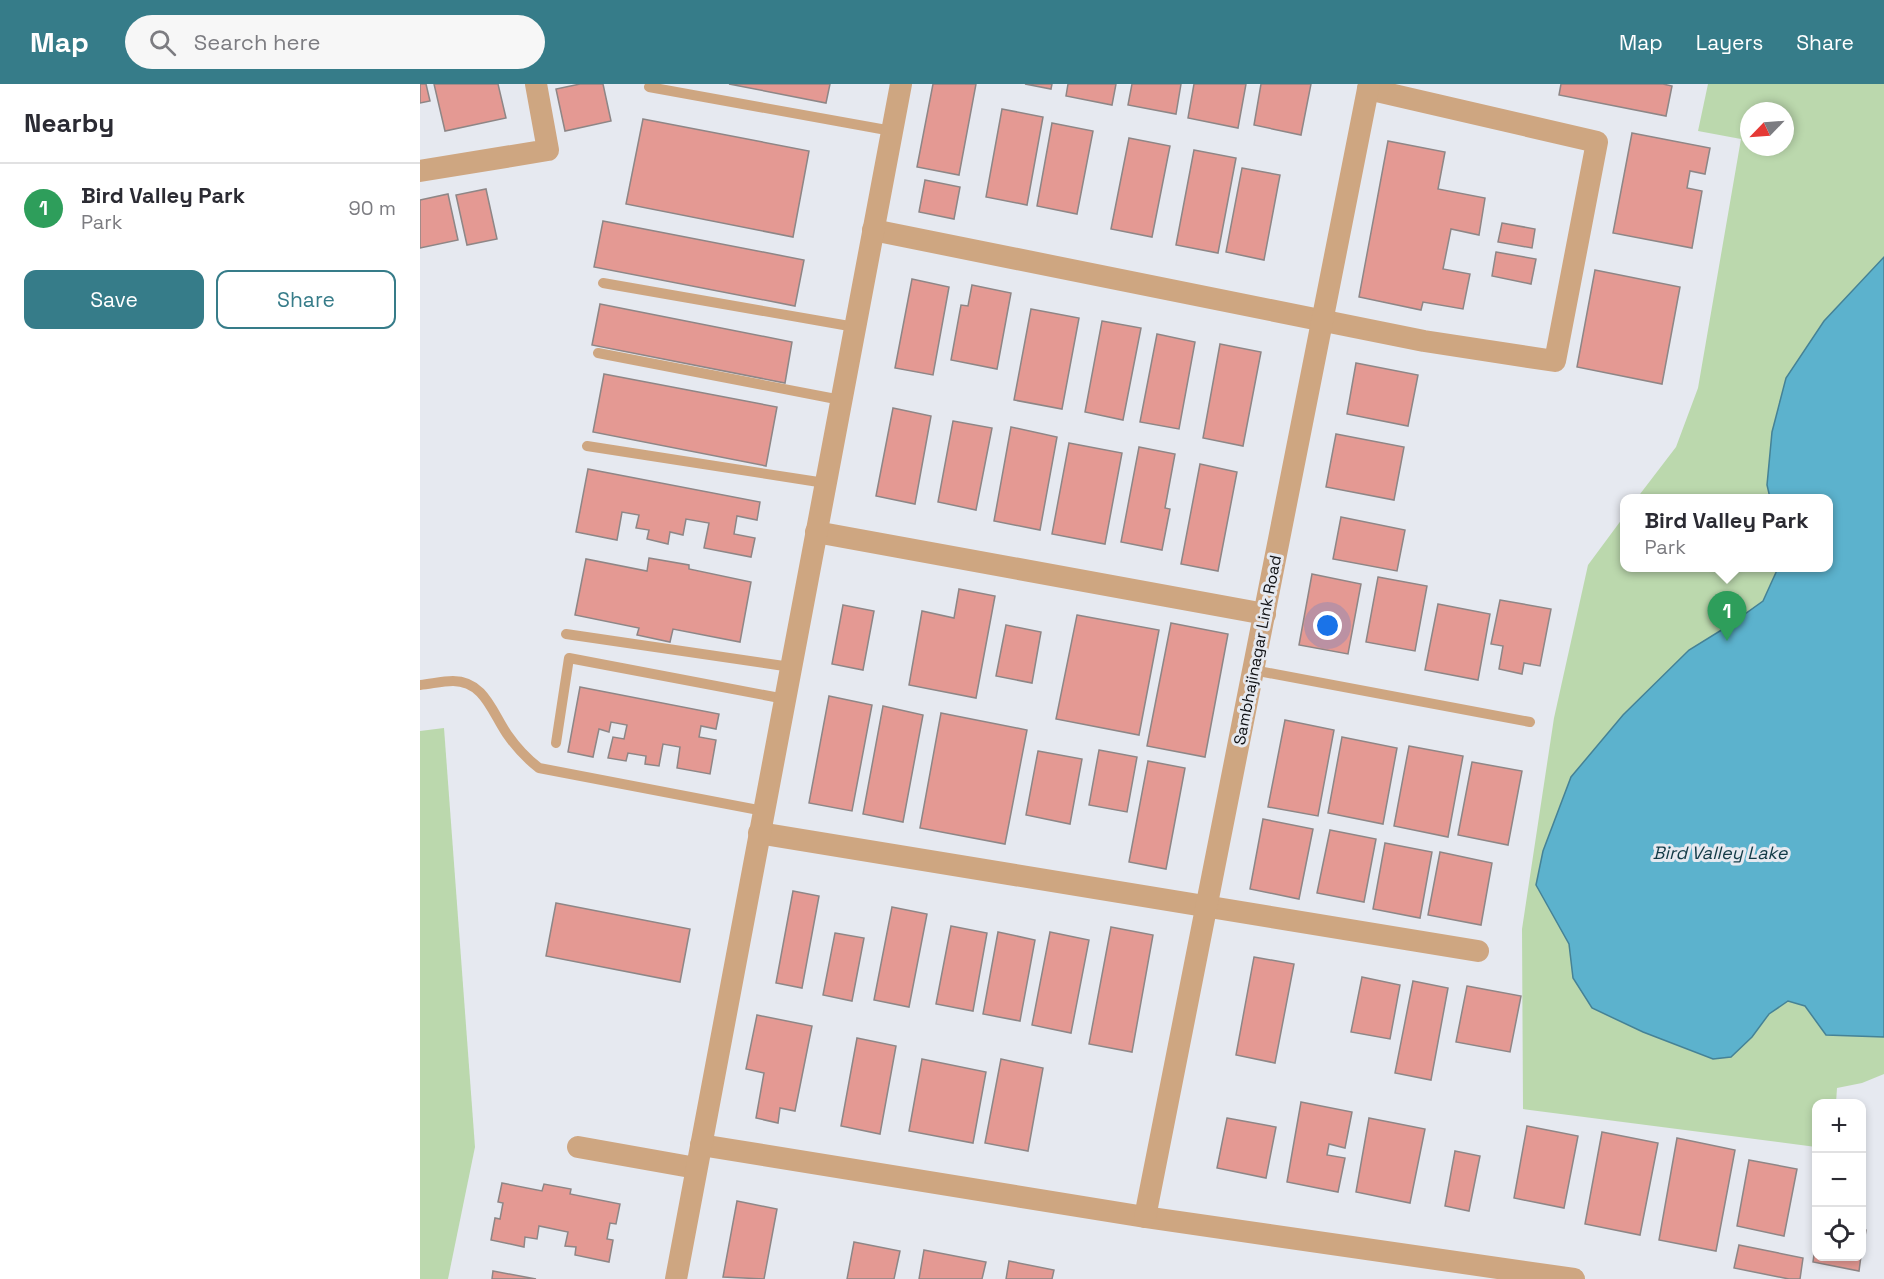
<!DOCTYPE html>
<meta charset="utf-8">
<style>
body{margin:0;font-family:"Space Grotesk",sans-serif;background:#f7f7f7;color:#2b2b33}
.controls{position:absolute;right:18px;bottom:18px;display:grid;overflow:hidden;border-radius:12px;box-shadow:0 3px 9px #0003}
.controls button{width:54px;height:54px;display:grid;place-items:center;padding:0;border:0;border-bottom:2px solid #e1e1e2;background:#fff;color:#2b2b33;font:30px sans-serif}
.compass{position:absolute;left:1320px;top:18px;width:54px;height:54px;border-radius:50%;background:#fff;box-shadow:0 3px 9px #0003;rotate:245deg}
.you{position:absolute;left:908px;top:542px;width:21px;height:21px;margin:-15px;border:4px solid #fff;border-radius:50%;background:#1a73e8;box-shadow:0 0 0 9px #1a73e833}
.badge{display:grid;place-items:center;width:39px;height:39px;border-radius:50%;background:#367c89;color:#fff;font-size:20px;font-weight:700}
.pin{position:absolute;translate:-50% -50px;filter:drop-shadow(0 2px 3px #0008)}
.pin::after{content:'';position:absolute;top:32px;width:21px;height:18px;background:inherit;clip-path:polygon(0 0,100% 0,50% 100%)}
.popup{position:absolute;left:1200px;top:410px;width:213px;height:78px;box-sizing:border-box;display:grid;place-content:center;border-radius:12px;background:#fff;filter:drop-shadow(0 2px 4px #0005);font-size:20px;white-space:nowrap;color:#7c7c81}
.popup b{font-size:22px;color:#2b2b33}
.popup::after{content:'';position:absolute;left:50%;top:100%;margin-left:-12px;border:12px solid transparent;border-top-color:#fff}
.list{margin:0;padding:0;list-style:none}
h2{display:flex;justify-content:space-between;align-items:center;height:78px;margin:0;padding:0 24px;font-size:26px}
h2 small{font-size:20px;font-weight:400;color:#7c7c81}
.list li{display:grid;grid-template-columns:39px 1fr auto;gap:18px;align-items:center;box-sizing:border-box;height:90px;padding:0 24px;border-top:2px solid #e1e1e2}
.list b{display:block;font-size:22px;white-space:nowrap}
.list p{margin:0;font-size:20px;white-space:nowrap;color:#7c7c81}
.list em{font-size:20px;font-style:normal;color:#7c7c81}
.actions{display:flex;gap:12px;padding:18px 24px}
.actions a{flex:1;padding:14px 0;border:2px solid #367c89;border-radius:12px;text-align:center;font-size:21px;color:#367c89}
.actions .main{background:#367c89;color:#fff}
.icon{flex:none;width:33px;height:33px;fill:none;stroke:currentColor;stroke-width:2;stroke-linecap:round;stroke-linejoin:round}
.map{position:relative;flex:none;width:1464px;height:1195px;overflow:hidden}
header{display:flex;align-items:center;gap:36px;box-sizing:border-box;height:84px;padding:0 30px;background:#367c89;color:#fff}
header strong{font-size:28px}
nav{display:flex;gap:33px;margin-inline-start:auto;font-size:21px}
.search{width:420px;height:54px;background:#f7f7f7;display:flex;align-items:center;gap:15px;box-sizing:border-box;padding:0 21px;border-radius:33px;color:#7c7c81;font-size:22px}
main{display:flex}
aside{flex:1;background:#fff}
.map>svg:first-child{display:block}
.green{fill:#bbd8ad;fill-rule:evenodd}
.water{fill:#5cb2cd;stroke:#458296;stroke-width:1.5}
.building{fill:#e49993;stroke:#8e8686;stroke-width:1.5}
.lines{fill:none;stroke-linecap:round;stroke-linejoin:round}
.lane{stroke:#cea681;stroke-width:10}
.street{stroke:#cea681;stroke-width:22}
.labels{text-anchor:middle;stroke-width:6;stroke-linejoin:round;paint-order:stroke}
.street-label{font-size:16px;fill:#101114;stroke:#e6e9f0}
.water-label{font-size:18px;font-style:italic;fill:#133b47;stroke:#e6e9f0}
</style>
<header>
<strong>Map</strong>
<div class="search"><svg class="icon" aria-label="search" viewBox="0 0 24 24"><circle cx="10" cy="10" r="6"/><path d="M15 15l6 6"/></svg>Search here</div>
<nav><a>Map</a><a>Layers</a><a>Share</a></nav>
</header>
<main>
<aside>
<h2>Nearby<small></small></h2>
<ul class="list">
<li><span class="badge" style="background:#2e9e5b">1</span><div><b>Bird Valley Park</b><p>Park</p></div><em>90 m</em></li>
</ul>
<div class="actions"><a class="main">Save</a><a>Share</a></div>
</aside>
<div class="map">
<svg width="1464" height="1195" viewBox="0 0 1464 1195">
<rect width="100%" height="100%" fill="#e6e9f0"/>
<g class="green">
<path d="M1288 0H1464V990L1442 999 1417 1004 1416 1019 1396 1020V1063L1103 1025 1102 845 1134 634 1168 481 1205 431V484H1409V414H1217L1256 363 1278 304 1321 55 1278 47ZM1329 27H1365V63H1329Z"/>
<path d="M24 644 55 1063 28 1195H0V647Z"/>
</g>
<path class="water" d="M1464 173V953L1406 951 1385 922 1368 917 1349 930 1332 953 1311 973 1293 975 1223 948 1172 924 1153 894 1149 860 1116 801 1123 767 1151 693 1203 631 1269 566 1308 542 1343 517 1358 484H1409V414H1350L1347 401 1352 348 1366 294 1404 237Z"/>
<g class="building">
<path d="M0 0H6L10 17 0 19Z"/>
<path d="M14 0H78L86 34 25 47Z"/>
<path d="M160 0H183L191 37 145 47 136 5Z"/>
<path d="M309 0H410L406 19Z"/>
<path d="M513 0H556L539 91 497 83Z"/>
<path d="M605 0H632L631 5Z"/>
<path d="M648 0H696L692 21 646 12Z"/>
<path d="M712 0H761L756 30 708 21Z"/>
<path d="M774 0H826L818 44 768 34Z"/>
<path d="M841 0H891L881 51 834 41Z"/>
<path d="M1141 0H1243L1252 2 1246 32 1139 11Z"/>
<path d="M582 25 623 33 607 121 566 113Z"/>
<path d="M223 35 389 67 373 153 206 120Z"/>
<path d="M632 39 673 47 657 130 617 122Z"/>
<path d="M1212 49 1290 64 1285 90 1270 87 1267 104 1282 107 1272 164 1193 149Z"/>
<path d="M709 54 750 62 732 153 691 145Z"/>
<path d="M968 57 1025 68 1018 105 1065 114 1059 151 1031 145 1023 185 1050 190 1043 225 1003 218 1001 226 939 213Z"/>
<path d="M774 66 816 74 798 169 756 161Z"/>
<path d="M822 84 860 91 844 176 806 168Z"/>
<path d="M505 96 540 103 534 135 499 128Z"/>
<path d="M66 105 77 155 47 161 36 111Z"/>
<path d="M28 110 38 156 0 164V116Z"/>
<path d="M183 137 384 176 375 222 174 183Z"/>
<path d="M1082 139 1115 145 1112 164 1078 158Z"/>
<path d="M1076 168 1116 175 1111 200 1072 192Z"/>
<path d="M1175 186 1260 203 1242 300 1157 283Z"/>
<path d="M492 195 529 203 513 291 475 284Z"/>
<path d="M552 201 591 209 577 285 531 276 541 221 548 222Z"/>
<path d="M180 220 372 258 365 299 172 261Z"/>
<path d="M611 225 659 234 642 325 594 316Z"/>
<path d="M682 237 721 244 703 336 665 328Z"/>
<path d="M737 250 775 258 759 345 720 338Z"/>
<path d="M800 260 841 268 823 362 783 354Z"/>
<path d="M936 279 998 291 988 342 927 330Z"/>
<path d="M184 290 357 323 346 382 173 348Z"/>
<path d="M473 324 511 332 495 420 456 412Z"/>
<path d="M533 337 572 344 556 426 518 418Z"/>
<path d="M591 343 637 353 620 446 574 437Z"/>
<path d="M916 350 984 363 974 416 906 403Z"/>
<path d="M649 359 702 369 685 460 632 450Z"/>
<path d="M719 363 755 370 745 424 750 425 742 466 701 458Z"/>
<path d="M780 380 817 388 798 487 761 480Z"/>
<path d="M168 385 340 418 337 436 317 432 314 450 335 454 331 473 284 464 289 439 266 435 263 451 250 448 248 460 227 455 229 446 216 444 219 431 202 428 197 456 156 448Z"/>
<path d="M921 433 985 446 977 487 913 475Z"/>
<path d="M229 474 269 481V485L331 498 320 558 253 545 250 558 217 551 219 544 155 531 166 475 227 487Z"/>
<path d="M892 490 941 500 928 570 879 561Z"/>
<path d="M958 493 1007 502 995 567 946 558Z"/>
<path d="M539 505 575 512 556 614 489 601 502 527 534 534Z"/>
<path d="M1080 516 1131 525 1120 582 1104 579 1102 590 1079 585 1083 562 1071 560Z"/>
<path d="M1018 520 1070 530 1058 596 1005 586Z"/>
<path d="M423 521 454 527 443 586 412 580Z"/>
<path d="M657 531 739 546 719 651 636 635Z"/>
<path d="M751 539 808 550 785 673 727 662Z"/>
<path d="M586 541 621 548 612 599 576 592Z"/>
<path d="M160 603 299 630 296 645 281 642 279 653 296 656 290 690 257 684 260 663 243 660 239 682 225 680 226 672 208 669 206 677 188 674 193 653 204 655 207 641 191 638 189 648 179 645 173 673 148 668Z"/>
<path d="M409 612 452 621 432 727 389 719Z"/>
<path d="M463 622 503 631 483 738 443 730Z"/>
<path d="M521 629 607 646 585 760 500 744Z"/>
<path d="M865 636 914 646 898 732 848 723Z"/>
<path d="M922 653 977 664 963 740 908 729Z"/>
<path d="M989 662 1043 672 1028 753 974 742Z"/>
<path d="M679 666 717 673 707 728 669 721Z"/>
<path d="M618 667 662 675 650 740 606 731Z"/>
<path d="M728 677 765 684 746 785 709 778Z"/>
<path d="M1052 678 1102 687 1088 761 1038 751Z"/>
<path d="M843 735 893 745 879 815 830 805Z"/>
<path d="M910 746 956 755 944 818 897 809Z"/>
<path d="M965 759 1012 768 1000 834 953 825Z"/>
<path d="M1020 768 1072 779 1061 841 1008 831Z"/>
<path d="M373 807 399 812 382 904 356 899Z"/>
<path d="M136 819 270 845 260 898 126 872Z"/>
<path d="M472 823 507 830 489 923 454 916Z"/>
<path d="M531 842 567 849 553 927 516 920Z"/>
<path d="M691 843 733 851 712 968 669 960Z"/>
<path d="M578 848 615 856 600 937 563 930Z"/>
<path d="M630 848 669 856 651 949 612 941Z"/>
<path d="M415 849 444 854 432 917 403 911Z"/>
<path d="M834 873 874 880 855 979 816 971Z"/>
<path d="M942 893 980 901 970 955 931 948Z"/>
<path d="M993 897 1028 904 1011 996 975 989Z"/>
<path d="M1047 902 1101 912 1090 968 1036 958Z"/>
<path d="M337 931 392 942 375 1027 360 1024 358 1039 336 1034 344 989 326 985Z"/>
<path d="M437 954 476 962 460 1050 421 1042Z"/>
<path d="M502 975 566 988 553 1059 489 1047Z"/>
<path d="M581 975 623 984 608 1067 565 1059Z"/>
<path d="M881 1018 932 1028 925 1064 909 1060 907 1071 925 1074 918 1108 867 1098Z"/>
<path d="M807 1034 856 1043 846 1094 797 1084Z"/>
<path d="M949 1034 1005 1045 990 1119 936 1108Z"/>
<path d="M1107 1042 1158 1052 1144 1124 1094 1114Z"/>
<path d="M1182 1048 1238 1059 1220 1151 1165 1140Z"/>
<path d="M1257 1054 1315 1066 1296 1167 1239 1156Z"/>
<path d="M1035 1067 1060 1072 1049 1127 1025 1122Z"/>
<path d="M1329 1076 1377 1085 1364 1152 1317 1142Z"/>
<path d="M82 1099 122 1107 124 1100 151 1105 150 1110 200 1120 196 1140 190 1139 187 1155 193 1156 189 1178 155 1171 156 1163 145 1162 148 1148 119 1142 117 1155 105 1153 104 1163 71 1156 75 1134 80 1135 83 1119 78 1118Z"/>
<path d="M317 1117 357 1125 344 1195 303 1193Z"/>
<path d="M1442 1145 1446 1146 1442 1172Z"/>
<path d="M1396 1157V1172H1441L1439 1187 1393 1178Z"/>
<path d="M434 1158 480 1167 474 1195H427Z"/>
<path d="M1319 1161 1383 1174 1380 1195H1369L1314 1184Z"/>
<path d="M504 1166 566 1178 562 1195H499Z"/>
<path d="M589 1177 634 1186 632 1195H586Z"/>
<path d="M73 1187 116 1195H72Z"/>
</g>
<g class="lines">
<g class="lane">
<path d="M229 3 472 47"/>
<path d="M183 199 435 243"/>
<path d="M178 269 421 316"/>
<path d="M167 362 405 399"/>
<path d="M146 550 371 583"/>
<path d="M833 586 1110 638"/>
<path d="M0 601C11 600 22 597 33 597 64 597 72 628 87 650 96 663 106 674 119 684L344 727"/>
<path d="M136 659 149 574 365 615"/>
</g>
<g class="street">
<path d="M0 87 128 66 116 0"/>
<path d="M453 146 1004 257 1135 277 1177 58 948 5"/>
<path d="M396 448 845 530"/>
<path d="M339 749 1058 867"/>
<path d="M281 1061 725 1133 1154 1195"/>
<path d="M158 1063 276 1084"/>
<path d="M725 1133 949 0"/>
<path d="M256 1195 481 0"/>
</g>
</g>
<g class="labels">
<g class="street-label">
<text transform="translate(837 566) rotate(-79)" y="6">Sambhajinagar Link Road</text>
</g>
<g class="water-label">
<text x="1300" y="775">Bird Valley Lake</text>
</g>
</g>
</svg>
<div class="controls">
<button>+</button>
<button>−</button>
<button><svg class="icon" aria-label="locate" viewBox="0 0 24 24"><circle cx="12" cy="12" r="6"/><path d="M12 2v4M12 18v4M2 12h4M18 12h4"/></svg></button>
</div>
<svg class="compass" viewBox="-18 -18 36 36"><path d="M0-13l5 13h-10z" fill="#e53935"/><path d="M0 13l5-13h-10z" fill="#7c7c81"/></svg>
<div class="you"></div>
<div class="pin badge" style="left:1307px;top:557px;background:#2e9e5b">1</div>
<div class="popup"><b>Bird Valley Park</b>Park</div>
</div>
</main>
